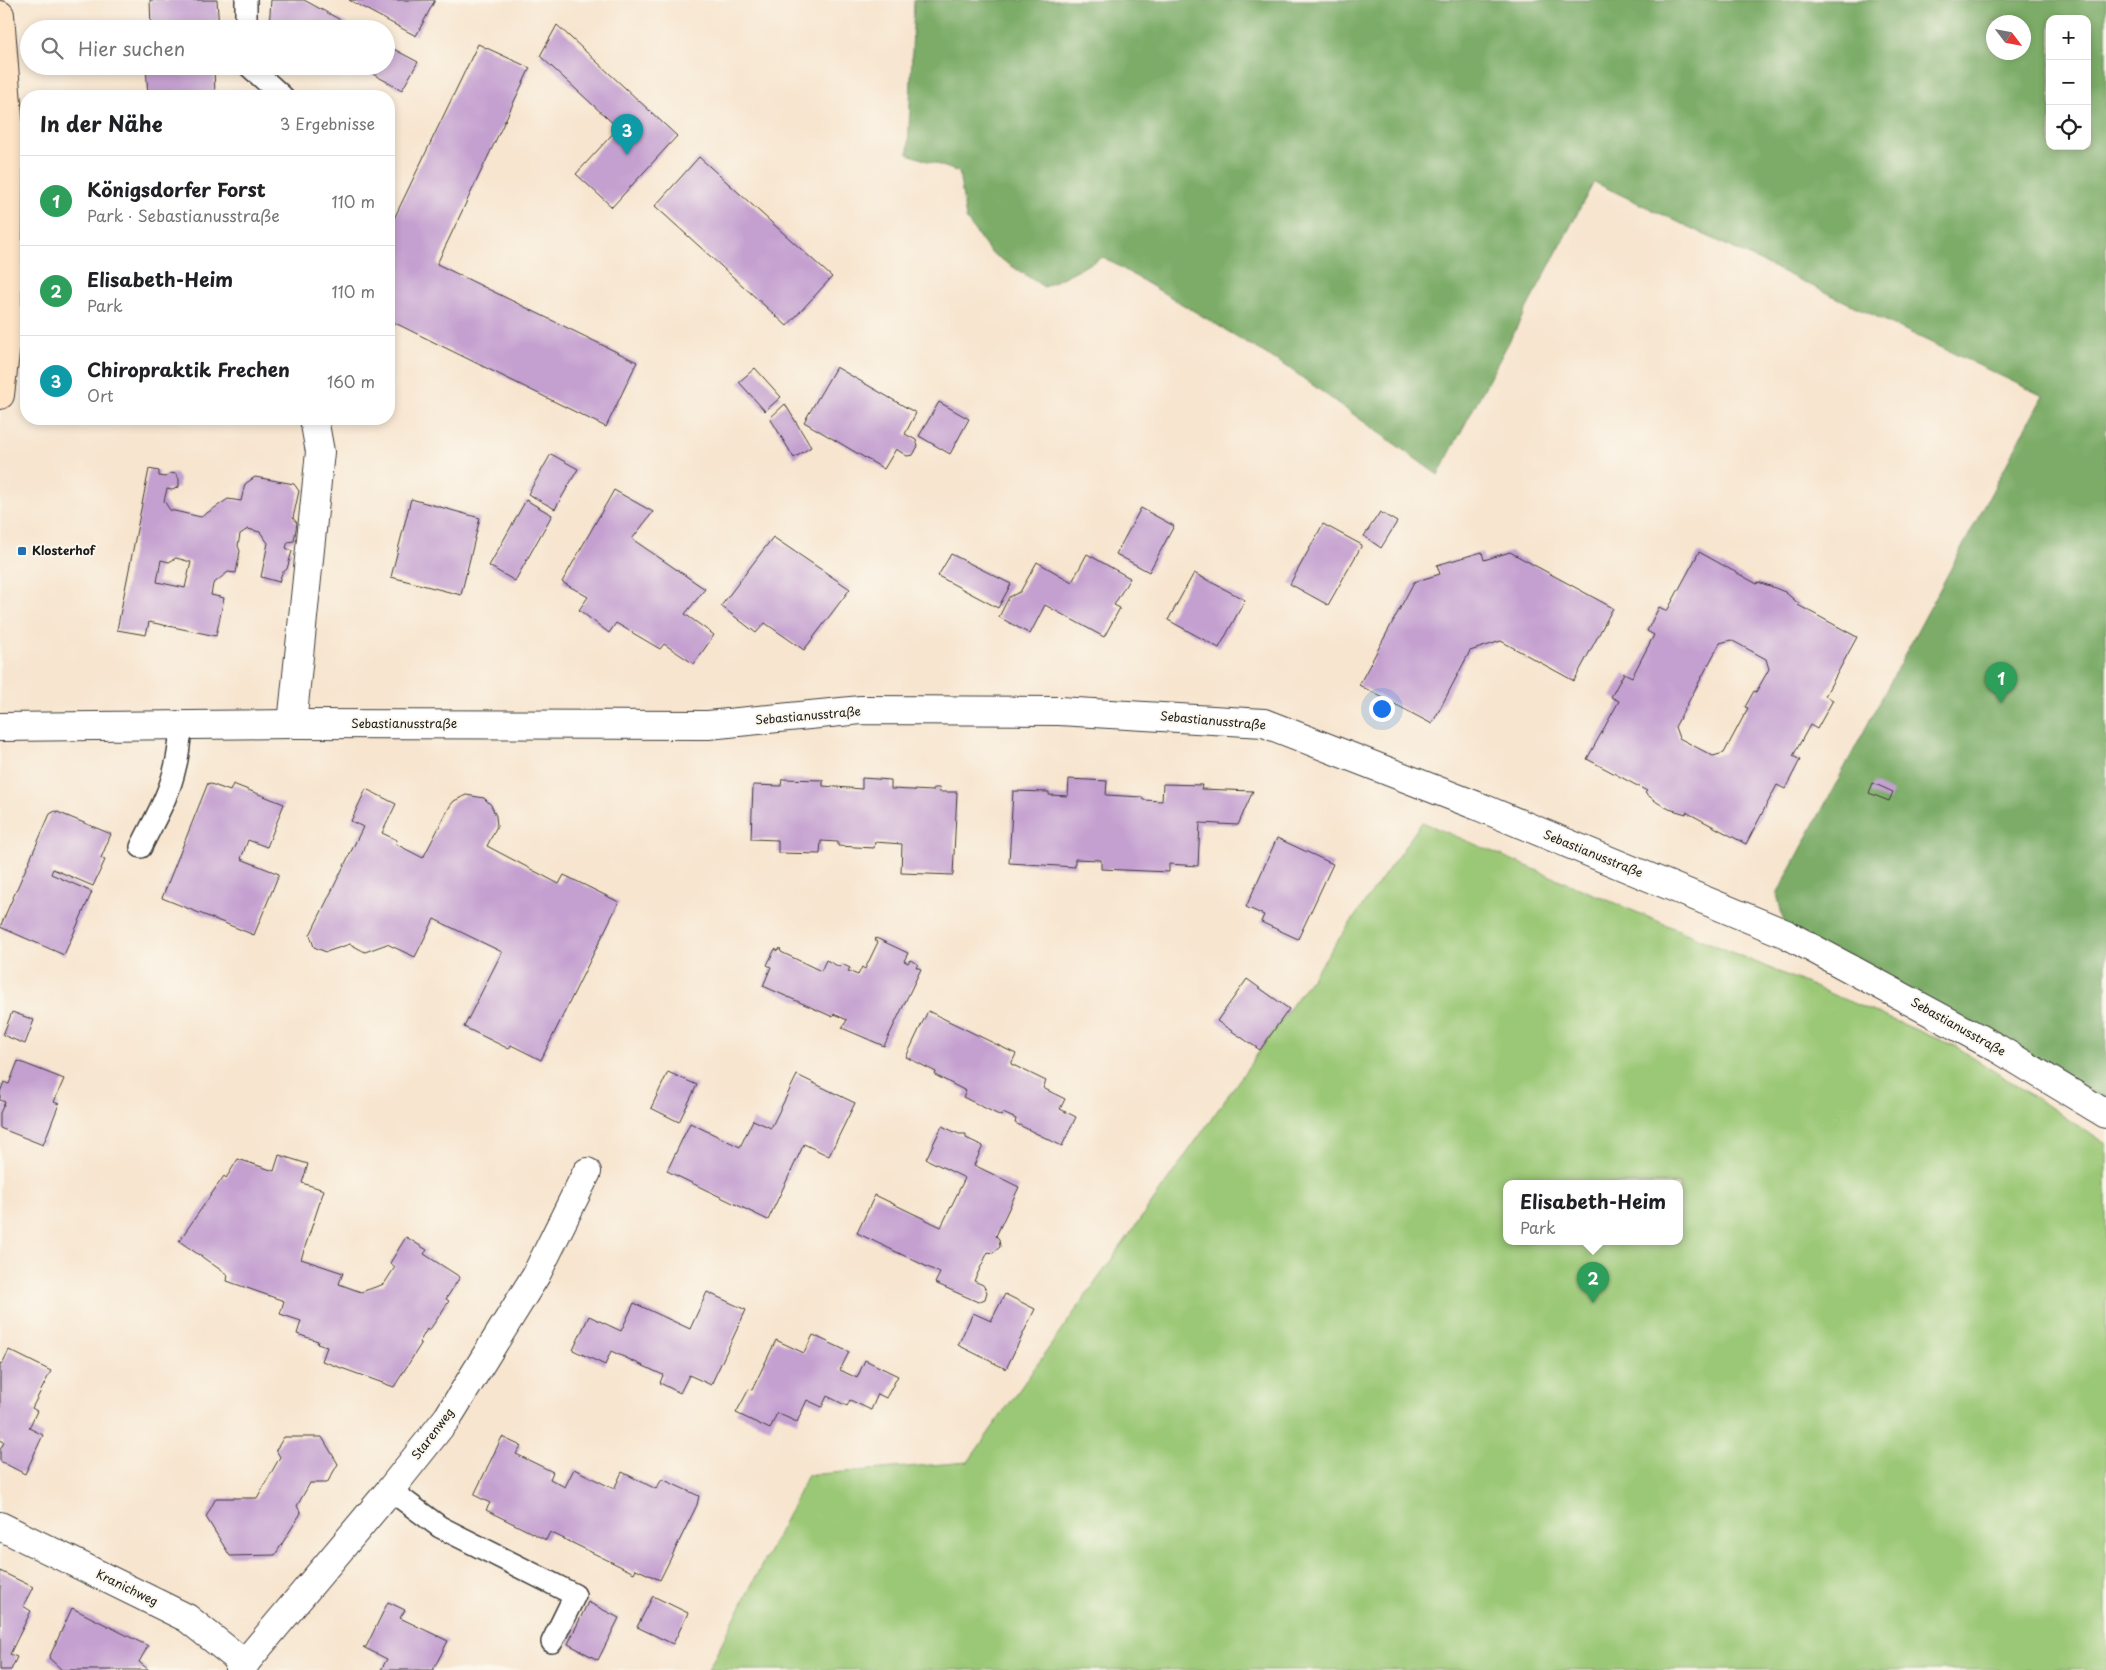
<!DOCTYPE html>
<html lang="de">
<meta charset="utf-8">
<style>
body{margin:0;font-family:"Playpen Sans",sans-serif;background:#f2f2f2;color:#202124}
.controls{position:absolute;right:15px;top:15px;display:grid;overflow:hidden;border-radius:10px;box-shadow:0 2px 8px #0003}
.controls button{width:45px;height:45px;display:grid;place-items:center;padding:0;border:0;border-bottom:1px solid #e0e0e0;background:#fff;color:#202124;font:25px sans-serif}
.compass{position:absolute;left:1986px;top:15px;width:45px;height:45px;border-radius:50%;background:#fff;box-shadow:0 2px 8px #0003;rotate:122deg}
.you{position:absolute;left:1381px;top:708px;width:18px;height:18px;margin:-12px;border:4px solid #fff;border-radius:50%;background:#1a73e8;box-shadow:0 0 0 8px #1a73e833}
.badge{display:grid;place-items:center;width:32px;height:32px;border-radius:50%;background:#1f6fb2;color:#fff;font-size:16px;font-weight:700}
.pin{position:absolute;translate:-50% -41px;filter:drop-shadow(0 1px 2px #0008)}
.pin::after{content:'';position:absolute;top:26px;width:18px;height:15px;background:inherit;clip-path:polygon(0 0,100% 0,50% 100%)}
.popup{position:absolute;left:1503px;top:1180px;width:180px;height:65px;box-sizing:border-box;display:grid;place-content:center;border-radius:10px;background:#fff;filter:drop-shadow(0 1px 4px #0005);font-size:16px;white-space:nowrap;color:#757577}
.popup b{font-size:19px;color:#202124}
.popup::after{content:'';position:absolute;left:50%;top:100%;margin-left:-10px;border:10px solid transparent;border-top-color:#fff}
.list{margin:0;padding:0;list-style:none}
h2{display:flex;justify-content:space-between;align-items:center;height:65px;margin:0;padding:0 20px;font-size:21px}
h2 small{font-size:16px;font-weight:400;color:#757577}
.list li{display:grid;grid-template-columns:32px 1fr auto;gap:15px;align-items:center;box-sizing:border-box;height:90px;padding:0 20px;border-top:1px solid #e0e0e0}
.list b{display:block;font-size:19px;white-space:nowrap}
.list p{margin:0;font-size:16px;white-space:nowrap;color:#757577}
.list em{font-size:16px;font-style:normal;color:#757577}
.icon{flex:none;width:28px;height:28px;fill:none;stroke:currentColor;stroke-width:2;stroke-linecap:round;stroke-linejoin:round}
.map{position:relative;flex:none;width:2106px;height:1670px;overflow:hidden}
.search{position:absolute;background:#fff;box-shadow:0 2px 8px #0003;left:20px;top:20px;width:375px;height:55px;display:flex;align-items:center;gap:12px;box-sizing:border-box;padding:0 18px;border-radius:28px;color:#757577;font-size:19px}
.panel{position:absolute;background:#fff;box-shadow:0 2px 8px #0003;left:20px;top:90px;width:375px;height:335px;border-radius:20px}
.map>svg:first-child{display:block}
.green{fill:#9bc876;stroke:#5c7249;fill-rule:evenodd}
.forest{fill:#7cac67;stroke:#4c6442;fill-rule:evenodd}
.building{fill:#c4a0d0;fill-rule:evenodd}
.lines{fill:none;stroke-linecap:round;stroke-linejoin:round}
.lane-casing{stroke:#3d3a37;stroke-width:24}
.street-casing{stroke:#3d3a37;stroke-width:30}
.secondary-casing{stroke:#3d3a37;stroke-width:30}
.lane{stroke:#fff;stroke-width:21}
.street{stroke:#fff;stroke-width:28}
.secondary{stroke:#ffe4c6;stroke-width:28}
.poi-dot{fill:#1f6fb2;stroke:#fbf7ec;stroke-width:2}
.labels{text-anchor:middle;stroke-width:4;stroke-linejoin:round;paint-order:stroke}
.poi-label{font-size:12px;font-weight:bold;fill:#1c1c1c;stroke:#fbf7ec;text-anchor:start}
.street-label{font-size:12px;fill:#1c1c1c;stroke:#fbf7ec}
</style>
<div class="map">
<svg width="2106" height="1670" viewBox="0 0 2106 1670">
<rect width="100%" height="100%" fill="#fbf7ec"/>
<filter id="ink" filterUnits="userSpaceOnUse"><feTurbulence type="fractalNoise" baseFrequency=".02" numOctaves="2"/><feDisplacementMap in="SourceGraphic" scale="10" xChannelSelector="R" yChannelSelector="G"/><feConvolveMatrix kernelMatrix="1 2 1 2 8 2 1 2 1" color-interpolation-filters="sRGB"/></filter>
<filter id="wash" filterUnits="userSpaceOnUse"><feTurbulence type="fractalNoise" baseFrequency=".0096" numOctaves="4" result="noise"/><feDisplacementMap in="SourceGraphic" scale="20" xChannelSelector="R" yChannelSelector="G"/><feGaussianBlur stdDeviation="1.12" result="paint"/><feColorMatrix in="noise" values="0 0 0 0 0 0 0 0 0 0 0 0 0 0 0 0 0 1.4 0 .05"/><feComposite in="paint" operator="in"/></filter>
<g filter="url(#wash)">
<rect width="100%" height="100%" fill="#f7e5cf"/>
<path class="green" d="M1422 822 1957 1047 2106 1144V1670H708L808 1475 968 1462ZM1507 1184H1679V1242H1507Z"/>
<path class="forest" d="M914 0H2106V1112L1786 931 1777 894 2043 396 1594 182 1438 475 1286 366 1103 257 1044 287 990 252 966 219 959 172 908 154ZM2050 19H2087V146H2050ZM1994 22H2024V52H1994Z"/>
<g id="blocks">
<g class="building">
<path d="M150 0H217L219 29H151Z"/>
<path d="M271 0H304L357 29 269 27Z"/>
<path d="M349 0H435L416 36Z"/>
<path d="M557 25 677 136 612 207 576 174 618 128 540 56Z"/>
<path d="M478 44 530 68 437 264 637 362 606 427 389 320V229Z"/>
<path d="M386 45 418 62 402 90 358 66H386Z"/>
<path d="M146 66H214L215 96H148Z"/>
<path d="M699 157 832 277 787 326 655 206Z"/>
<path d="M836 367 916 413 905 434 916 440 918 446 913 455 907 456 896 449 884 469 804 422Z"/>
<path d="M755 368 781 397 765 411 739 382Z"/>
<path d="M939 402 969 419 950 454 919 436Z"/>
<path d="M785 404 811 447 794 458 770 418Z"/>
<path d="M551 454 578 469 555 509 528 494Z"/>
<path d="M149 469 159 471V476L165 477 170 473 176 474 179 479V487L172 490 167 489 164 501 170 510 201 517 228 499 241 501 245 484 255 477 294 484 299 491 293 518 297 523 294 541 288 542 286 548 292 551 287 569 282 573 279 582 261 577 268 543 260 532 248 529 240 534 238 546 240 551 236 573 228 572 213 584 211 595 224 598 216 636 149 622 146 635 117 630ZM176 558 191 562 185 588 157 582 161 560 169 562Z"/>
<path d="M614 490 653 512 632 539 705 589 685 614 714 635 694 664 664 644 660 649 616 623 609 633 579 610 588 597 562 582Z"/>
<path d="M411 499 480 518 461 595 391 577Z"/>
<path d="M526 500 552 515 515 581 489 566Z"/>
<path d="M1141 508 1174 526 1149 572 1116 554Z"/>
<path d="M1380 512 1397 522 1381 548 1364 536Z"/>
<path d="M1323 524 1362 545 1328 605 1290 584Z"/>
<path d="M773 537 850 589 804 650 765 623 756 633 721 606Z"/>
<path d="M1482 552 1484 560 1510 552 1613 608 1574 681 1501 641 1470 651 1432 724 1359 685 1414 582 1440 574 1437 565Z"/>
<path d="M1699 552 1757 584 1758 582 1770 586 1785 592 1799 604 1798 605 1857 637 1825 696 1833 700 1817 729 1810 725 1793 756 1800 760 1785 789 1777 785 1746 844 1686 812V814L1669 809 1658 803 1645 793 1647 791 1587 759 1619 701 1611 697 1624 673 1632 677 1654 635 1647 631 1659 607 1667 611ZM1731 640 1766 659 1769 669 1756 692 1754 691 1745 707 1748 708 1724 753 1713 756 1679 738 1675 727 1720 643Z"/>
<path d="M951 554 1011 584 998 608 938 576Z"/>
<path d="M1087 554 1130 578 1114 605 1120 608 1104 637 1045 605 1030 634 999 617 1009 597 1020 592 1037 562 1072 582Z"/>
<path d="M1194 573 1245 600 1219 648 1168 620Z"/>
<path d="M862 778 891 780V789L933 791V788H940L939 792H957L953 875 901 873 902 844 875 842 874 848 838 846V842L821 841 820 854 778 853V840L751 839 753 785 781 786 782 779 823 780V786L862 789Z"/>
<path d="M1069 779 1107 781 1106 795 1142 797 1143 800 1162 801 1163 784 1202 785 1201 789 1253 791 1238 825 1200 823 1198 866 1169 864V872L1101 869V860L1075 859V867L1009 863 1013 791 1049 792V795L1068 796Z"/>
<path d="M208 783 230 791 233 784 284 804 267 847 248 840 241 859 279 874 254 935 162 898Z"/>
<path d="M1873 783 1893 792 1889 801 1869 793Z"/>
<path d="M366 789 396 804 382 833 397 840 396 844 423 858 450 806 454 801 466 795 484 798 491 805 496 816 497 826 487 846 559 884 564 875 619 902 541 1060 511 1045 509 1049 507 1048 464 1027 502 952 434 919 415 957 387 944 365 952 350 944 326 952 314 947 310 935 363 827 351 821Z"/>
<path d="M55 811 111 834 101 858 105 860 93 886 53 869 51 874 92 892 64 955 0 927 50 814Z"/>
<path d="M1277 838 1333 864 1298 939 1261 922 1264 915 1246 907Z"/>
<path d="M876 938 908 953 904 961 908 963 910 960 918 964 916 967 921 969 884 1046 842 1028 847 1020 834 1014 833 1017 763 986 771 967 767 965 775 949 778 951 780 948 781 952 821 971 826 960 840 967 842 964 850 968 848 971 858 975 862 967 865 969 878 942 874 940Z"/>
<path d="M1247 979 1289 1009 1260 1050 1217 1021Z"/>
<path d="M928 1011 1016 1054 1011 1064 1046 1081 1043 1088 1065 1099 1060 1109 1076 1117 1062 1146 1015 1123 1016 1119 1003 1113 1001 1116 963 1097 966 1091 935 1075 936 1072 906 1057Z"/>
<path d="M12 1012 34 1020 25 1044 3 1035Z"/>
<path d="M18 1061 64 1079 54 1102 59 1104 43 1145 0 1128V1113L5 1102 0 1100V1092L4 1082 9 1084Z"/>
<path d="M668 1072 697 1085 679 1122 651 1108Z"/>
<path d="M797 1075 855 1103 829 1156 804 1144 768 1220 667 1171 690 1123 740 1147 753 1120 771 1128Z"/>
<path d="M942 1126 959 1134H966V1138L983 1146 974 1165 1019 1187 996 1236 999 1239 1000 1247 993 1253 988 1252 974 1281 983 1285 987 1292 985 1299 978 1302 935 1283 940 1273 857 1233 875 1195 941 1227 965 1178 926 1159Z"/>
<path d="M279 1155 308 1164 302 1183 324 1190 301 1259 343 1273 339 1284 361 1292 384 1284 395 1267 390 1263 406 1237 427 1250 424 1254 460 1277 446 1299 449 1301 429 1331 427 1329 419 1343 421 1344 394 1387 322 1361 327 1347 317 1344 318 1341 297 1334 301 1321 280 1314 284 1301 227 1281 228 1275 179 1241 224 1176 226 1178 238 1159 274 1171Z"/>
<path d="M707 1292 746 1310 711 1385 689 1375 680 1393 660 1383 663 1375 611 1351 605 1365 573 1350 589 1316 621 1331 634 1303 690 1329Z"/>
<path d="M1005 1294 1035 1309 1006 1369 958 1345 973 1313 991 1321Z"/>
<path d="M813 1335 849 1352 840 1370 857 1378 865 1360 898 1376 886 1398 878 1394 871 1410 850 1400 847 1406 827 1396 822 1407 807 1400 797 1422 777 1413 770 1429 736 1413 749 1389 752 1390 776 1340 804 1353Z"/>
<path d="M9 1350 51 1371 32 1408 37 1411 29 1428 43 1435 25 1474 0 1461V1450L4 1442 0 1440V1363L2 1364Z"/>
<path d="M284 1437H322L338 1464 327 1483H310L297 1506 301 1513 275 1555 230 1556 206 1517 216 1498H257L280 1457 276 1450Z"/>
<path d="M502 1437 521 1446 516 1454 553 1472 550 1479 565 1487 574 1469 614 1489 622 1472 656 1489 662 1479 699 1496 697 1505 660 1580 636 1569 634 1573 550 1532 546 1540 486 1510 490 1503 474 1495Z"/>
<path d="M0 1571 33 1587 23 1606 31 1611 10 1654 17 1657 11 1670H0Z"/>
<path d="M653 1596 688 1613 673 1644 637 1627Z"/>
<path d="M388 1602 405 1610 400 1618 448 1641 433 1670H381L387 1659 363 1647H366Z"/>
<path d="M588 1602 619 1618 598 1660 568 1644Z"/>
<path d="M72 1608 148 1646 139 1662 149 1670H62L49 1658Z"/>
</g>
</g>
</g>
<g filter="url(#ink)">
<use href="#blocks" fill-opacity="0" stroke="#3d3a37" stroke-width="1"/>
<g class="lines">
<defs>
<g id="lane">
<path d="M246 0V29"/>
<path d="M249 66 282 96"/>
<path d="M141 847C153 822 169 796 175 768 179 754 180 740 181 725"/>
<path d="M390 1490 440 1527 575 1595 552 1642"/>
</g>
<g id="street">
<path d="M292 724 320 452 314 419"/>
<path d="M0 727 292 724 708 725 861 710 1059 711 1264 723 1480 807 1786 934 1997 1048 2106 1114"/>
<path d="M0 1526 187 1618 245 1664"/>
<path d="M239 1670 390 1490 448 1417 536 1275 587 1172"/>
</g>
<path id="secondary" d="M0 15 9 129 7 337 0 395"/>
</defs>
<use href="#lane" class="lane-casing"/>
<use href="#street" class="street-casing"/>
<use href="#secondary" class="secondary-casing"/>
<use href="#lane" class="lane"/>
<use href="#street" class="street"/>
<use href="#secondary" class="secondary"/>
</g>
</g>
<rect class="poi-dot" x="17" y="546" width="10" height="10" rx="2.5"/>
<g class="labels">
<g class="poi-label">
<text x="32" y="555">Klosterhof</text>
</g>
<g class="street-label">
<text transform="translate(808 716) rotate(-5)" y="4">Sebastianusstraße</text>
<text transform="translate(1213 721) rotate(5)" y="4">Sebastianusstraße</text>
<text x="404" y="728">Sebastianusstraße</text>
<text transform="translate(1593 854) rotate(22)" y="4">Sebastianusstraße</text>
<text transform="translate(1958 1027) rotate(29)" y="4">Sebastianusstraße</text>
<text transform="translate(433 1434) rotate(-53)" y="4">Starenweg</text>
<text transform="translate(127 1588) rotate(26)" y="4">Kranichweg</text>
</g>
</g>
</svg>
<div class="controls">
<button>+</button>
<button>−</button>
<button><svg class="icon" aria-label="locate" viewBox="0 0 24 24"><circle cx="12" cy="12" r="6"/><path d="M12 2v4M12 18v4M2 12h4M18 12h4"/></svg></button>
</div>
<svg class="compass" viewBox="-18 -18 36 36"><path d="M0-13l5 13h-10z" fill="#e53935"/><path d="M0 13l5-13h-10z" fill="#757577"/></svg>
<div class="you"></div>
<div class="pin badge" style="left:2001px;top:703px;background:#2e9e5b">1</div>
<div class="pin badge" style="left:1593px;top:1303px;background:#2e9e5b">2</div>
<div class="popup"><b>Elisabeth-Heim</b>Park</div>
<div class="pin badge" style="left:627px;top:155px;background:#0f9aa8">3</div>
<div class="search"><svg class="icon" aria-label="search" viewBox="0 0 24 24"><circle cx="10" cy="10" r="6"/><path d="M15 15l6 6"/></svg>Hier suchen</div>
<section class="panel">
<h2>In der Nähe<small>3 Ergebnisse</small></h2>
<ul class="list">
<li><span class="badge" style="background:#2e9e5b">1</span><div><b>Königsdorfer Forst</b><p>Park · Sebastianusstraße</p></div><em>110 m</em></li>
<li><span class="badge" style="background:#2e9e5b">2</span><div><b>Elisabeth-Heim</b><p>Park</p></div><em>110 m</em></li>
<li><span class="badge" style="background:#0f9aa8">3</span><div><b>Chiropraktik Frechen</b><p>Ort</p></div><em>160 m</em></li>
</ul>
</section>
</div>
